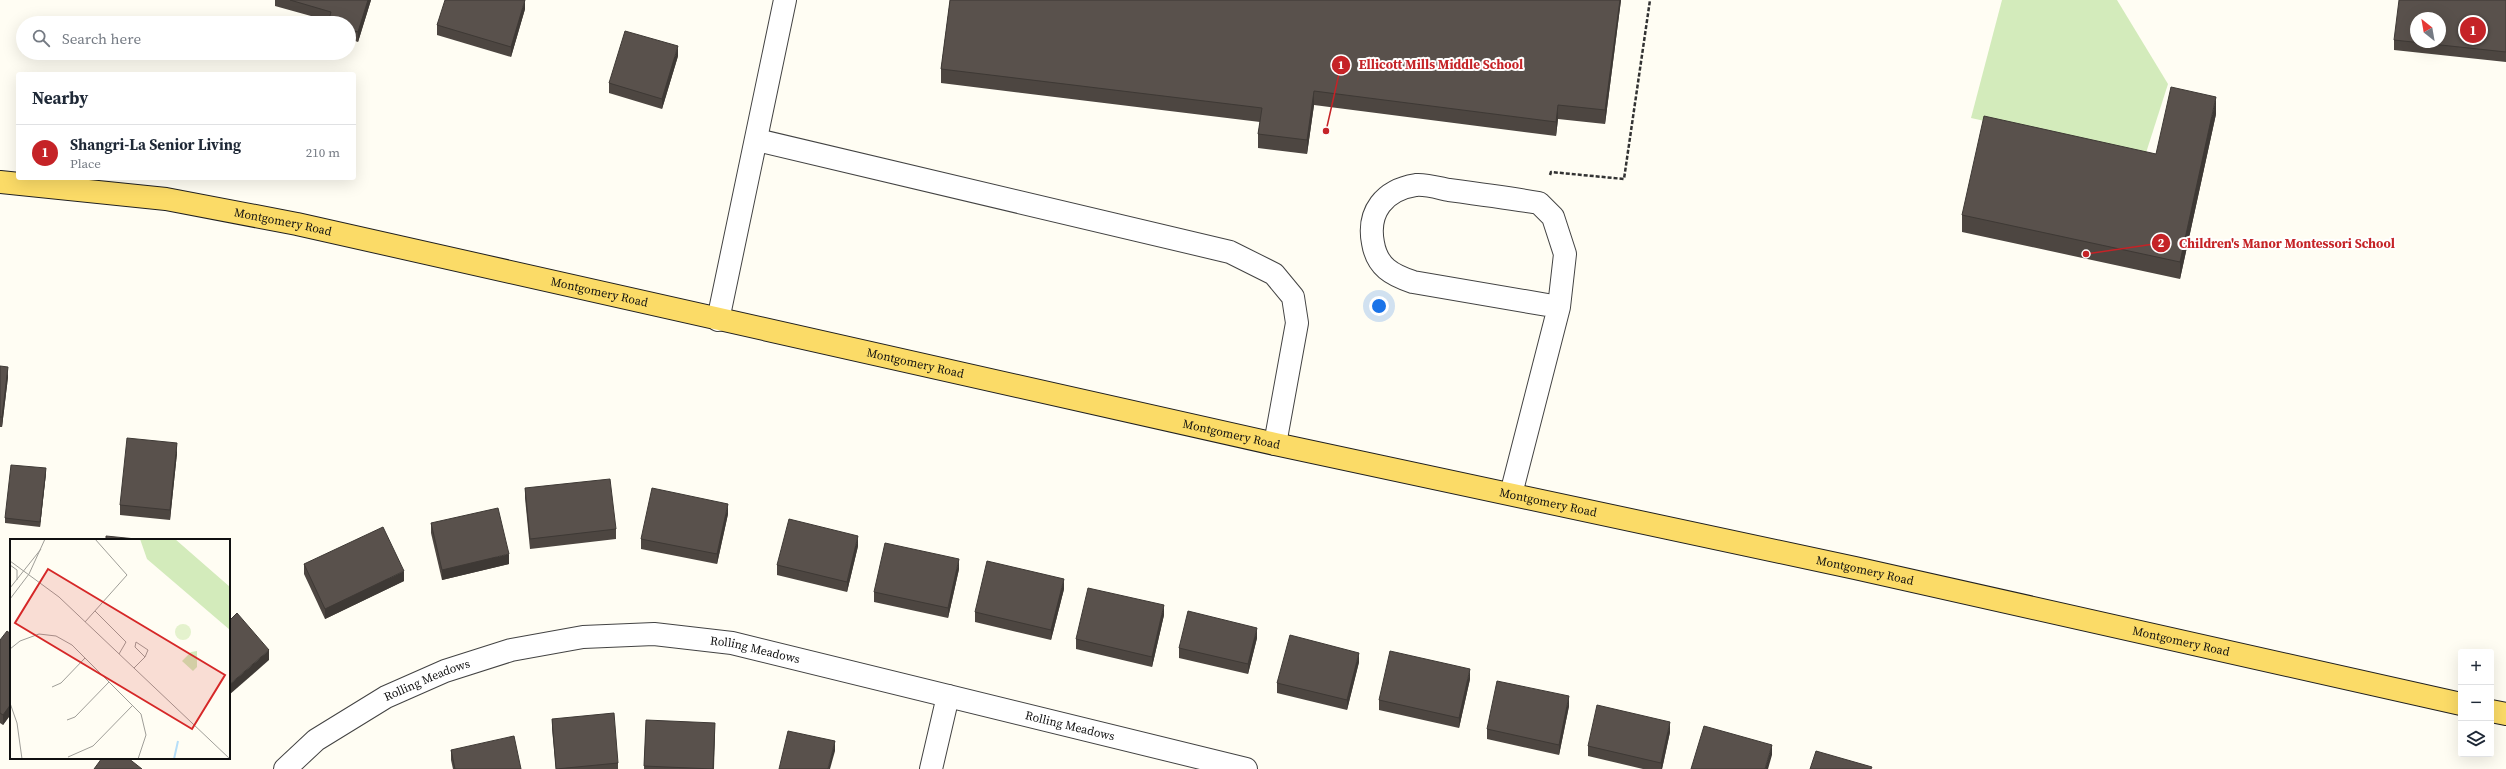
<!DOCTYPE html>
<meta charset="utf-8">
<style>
body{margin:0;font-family:"Source Serif 4",serif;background:#f2f2f3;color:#1f2937}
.controls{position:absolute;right:12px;bottom:12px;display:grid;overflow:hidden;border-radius:4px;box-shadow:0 4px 16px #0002}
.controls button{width:36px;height:36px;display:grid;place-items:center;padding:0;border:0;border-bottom:1px solid #e0e1e3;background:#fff;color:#1f2937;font:20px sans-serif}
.compass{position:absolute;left:2410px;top:12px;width:36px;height:36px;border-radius:50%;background:#fff;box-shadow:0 4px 16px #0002;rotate:329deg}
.you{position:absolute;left:1379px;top:306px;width:14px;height:14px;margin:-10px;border:3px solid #fff;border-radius:50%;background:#1a73e8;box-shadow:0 0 0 6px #1a73e833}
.badge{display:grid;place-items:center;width:26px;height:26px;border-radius:50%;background:#c52327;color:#fff;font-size:13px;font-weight:700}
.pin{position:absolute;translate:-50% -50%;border:2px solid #fff;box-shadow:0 1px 4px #0006}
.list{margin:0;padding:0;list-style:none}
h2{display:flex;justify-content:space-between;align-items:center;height:52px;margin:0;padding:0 16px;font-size:17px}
h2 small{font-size:13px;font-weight:400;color:#747a83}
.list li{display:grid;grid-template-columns:26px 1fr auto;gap:12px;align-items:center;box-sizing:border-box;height:56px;padding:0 16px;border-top:1px solid #e0e1e3}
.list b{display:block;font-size:15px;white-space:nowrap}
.list p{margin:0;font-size:13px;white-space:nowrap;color:#747a83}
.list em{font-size:13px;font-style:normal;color:#747a83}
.icon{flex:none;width:22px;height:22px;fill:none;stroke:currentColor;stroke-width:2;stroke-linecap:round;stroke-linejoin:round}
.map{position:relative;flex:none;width:2506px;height:769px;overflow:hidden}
.search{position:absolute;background:#fff;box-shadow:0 4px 16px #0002;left:16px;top:16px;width:340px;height:44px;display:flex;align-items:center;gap:10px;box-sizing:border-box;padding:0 14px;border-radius:22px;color:#747a83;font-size:15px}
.panel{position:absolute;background:#fff;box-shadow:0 4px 16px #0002;left:16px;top:72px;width:340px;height:108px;border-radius:4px}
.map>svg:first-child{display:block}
.green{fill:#d3ebbb}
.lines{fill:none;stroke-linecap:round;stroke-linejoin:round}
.minor-casing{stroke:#434343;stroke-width:24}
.major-casing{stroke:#212121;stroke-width:24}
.path{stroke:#323232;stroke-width:2.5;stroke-dasharray:4 2;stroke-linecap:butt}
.minor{stroke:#fff;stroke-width:22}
.major{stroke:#fbdb67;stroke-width:22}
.wall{fill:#4d4641}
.shaded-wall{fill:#3e3935}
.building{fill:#59514c;stroke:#3e3935;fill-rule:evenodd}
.labels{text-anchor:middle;stroke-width:4;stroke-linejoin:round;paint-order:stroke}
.street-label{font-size:12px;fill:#101010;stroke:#fff}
.inset-river{fill:none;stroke:#b6def8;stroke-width:2}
.inset-road{fill:none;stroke:#9f9e98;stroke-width:1}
.view{fill:#d62828;fill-opacity:0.15;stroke:#d62828;stroke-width:2}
.inset-edge{fill:none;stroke:#101010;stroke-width:2}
.leader{fill:none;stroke:#c52327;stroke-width:1.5}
.callout-dot{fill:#c52327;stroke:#fff;stroke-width:1.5}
.mark-label{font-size:12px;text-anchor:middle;font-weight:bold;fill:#fff}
.callout-label{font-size:13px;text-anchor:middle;font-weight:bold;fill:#c52327;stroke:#fff;stroke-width:4;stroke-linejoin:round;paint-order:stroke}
</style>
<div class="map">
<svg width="2506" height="769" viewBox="0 0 2506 769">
<rect width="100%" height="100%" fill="#fffdf3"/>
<path class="green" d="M2002 0H2117L2168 84 2145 156 1971 118Z"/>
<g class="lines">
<defs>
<g id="minor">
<path d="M757 140 1230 252 1274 274 1293 297 1297 323 1275 444"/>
<path d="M718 320 785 0"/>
<path d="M1511 494 1559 307 1565 254 1553 217 1539 203C1509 198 1479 194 1449 190 1439 188 1425 184 1416 185 1384 190 1367 212 1373 243 1377 267 1392 275 1413 282L1559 307"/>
<path id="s1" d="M285 769 316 740 386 697 445 671 511 650 583 637 654 634 732 643 1246 769"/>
<path d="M931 769 948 696"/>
</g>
<g id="major">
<path id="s2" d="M0 182 166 199 297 224 1275 444 1855 568 2461 704"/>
<path d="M2491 711 2506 714"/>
</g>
</defs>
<use href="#minor" class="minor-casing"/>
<use href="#major" class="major-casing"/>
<path class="path" d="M1550 175 1551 172 1624 179 1650 0"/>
<use href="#minor" class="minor"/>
<use href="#major" class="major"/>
</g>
<g class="wall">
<path d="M275 0H371L358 42 349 39V23L329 21 275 6Z"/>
<path d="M950 0H1621L1605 124 1558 119 1556 136 1314 105 1307 154 1258 148V134L1260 122 941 83V69Z"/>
<path d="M2506 0V62L2394 50V40Z"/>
<path d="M525 9 511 57 437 35V25Z"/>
<path d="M678 56 662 109 609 93V83Z"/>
<path d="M2216 114 2180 279 1962 232V215L2156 154Z"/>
<path d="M0 366 8 377 2 427H0Z"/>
<path d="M177 453 170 520 120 515V505Z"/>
<path d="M46 473 40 527 5 523V518Z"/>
<path d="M525 488 616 529V539L530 549 525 498Z"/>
<path d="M728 514 717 564 641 549V539Z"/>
<path d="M431 523 509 564 442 580 431 533Z"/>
<path d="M858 546 847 592 777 575V565Z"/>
<path d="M304 564 404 581 325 619 304 574Z"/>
<path d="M959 569 948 618 874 602V592Z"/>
<path d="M1064 589 1051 640 975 622V612Z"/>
<path d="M1164 615 1152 667 1076 649V639Z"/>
<path d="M11 634V714L3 725 0 723V640Z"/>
<path d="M1257 638 1248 674 1179 658V648Z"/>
<path d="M1359 662 1347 710 1277 693V683Z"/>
<path d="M1470 679 1459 728 1379 710V700Z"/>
<path d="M1569 706 1559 755 1487 739V729Z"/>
<path d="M552 719 618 763V769H556L552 729Z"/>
<path d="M646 720 715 733 714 769H644Z"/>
<path d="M1670 732 1662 769H1643L1588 756V746Z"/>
<path d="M451 750 521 769H453L451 760Z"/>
</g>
<g class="shaded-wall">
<path d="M368 0H371L358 42V32Z"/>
<path d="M525 0V9L511 57V47Z"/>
<path d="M1620 0H1621L1605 124V110Z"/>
<path d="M678 46V56L662 109V99Z"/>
<path d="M1314 91V105L1307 154V140Z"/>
<path d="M2216 97V114L2180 279V262Z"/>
<path d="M1558 105V119L1556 136V122Z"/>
<path d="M8 367V377L2 427V417Z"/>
<path d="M177 443V453L170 520V510Z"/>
<path d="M46 468V473L40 527V522Z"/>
<path d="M728 504V514L717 564V554Z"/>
<path d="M858 536V546L847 592V582Z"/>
<path d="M509 554V564L442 580V570Z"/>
<path d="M959 559V569L948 618V608Z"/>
<path d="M404 571V581L325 619V609Z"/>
<path d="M1064 579V589L1051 640V630Z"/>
<path d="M1164 605V615L1152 667V657Z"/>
<path d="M1257 628V638L1248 674V664Z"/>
<path d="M269 650V660L229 695V685Z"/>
<path d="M1359 653V662L1347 710V700Z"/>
<path d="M1470 669V679L1459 728V718Z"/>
<path d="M1569 696V706L1559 755V745Z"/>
<path d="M11 704V714L3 725V715Z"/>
<path d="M1670 722V732L1662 769H1661V763Z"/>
<path d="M715 723V733L713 769Z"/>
<path d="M835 741V751L830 769H828Z"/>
<path d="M1772 745V755L1768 769H1765Z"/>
</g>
<g class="building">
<path d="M290 0H368L358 32 349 29V23H328L331 12Z"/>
<path d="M445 0H525L511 47 437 25Z"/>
<path d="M950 0H1620L1605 110 1558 105 1556 122 1314 91 1307 140 1258 134 1262 108 941 69Z"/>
<path d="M2399 0H2506V52L2394 40ZM2416 18H2440V42H2416Z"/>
<path d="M625 31 678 46 662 99 609 83Z"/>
<path d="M2171 87 2216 97 2180 262 1962 215 1984 116 2156 154Z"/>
<path d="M0 366 8 367 2 417H0Z"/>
<path d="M127 438 177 443 170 510 120 505Z"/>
<path d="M11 465 46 468 40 522 5 518Z"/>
<path d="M610 479 616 529 530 539 525 488Z"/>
<path d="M652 488 728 504 717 554 641 539Z"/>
<path d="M498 508 509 554 442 570 431 523Z"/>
<path d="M789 519 858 536 847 582 777 565Z"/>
<path d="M383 527 404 571 325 609 304 564Z"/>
<path d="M106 536 146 540H106Z"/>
<path d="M885 543 959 559 948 608 874 592Z"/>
<path d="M987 561 1064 579 1051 630 975 612Z"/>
<path d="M1088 588 1164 605 1152 657 1076 639Z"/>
<path d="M1188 611 1257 628 1248 664 1179 648Z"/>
<path d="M237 613 269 650 229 685V621Z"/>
<path d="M7 631 11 634V704L3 715 0 713V640Z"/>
<path d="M1290 635 1359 653 1347 700 1277 683Z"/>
<path d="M1390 651 1470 669 1459 718 1379 700Z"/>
<path d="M1497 681 1569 696 1559 745 1487 729Z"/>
<path d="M1597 705 1670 722 1661 763 1588 746Z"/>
<path d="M614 713 618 763 556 769 552 719Z"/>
<path d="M646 720 715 723 713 769 644 766Z"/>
<path d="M1704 726 1772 745 1765 769H1691Z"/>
<path d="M788 731 835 741 828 769H779Z"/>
<path d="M514 736 521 769H455L451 750Z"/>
<path d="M1816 751 1872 767 1871 769H1810Z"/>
<path d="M102 758H128L142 769H94Z"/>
</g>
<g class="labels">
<g class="street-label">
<text dy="4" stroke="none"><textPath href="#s2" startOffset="286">Montgomery Road</textPath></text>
<text dy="4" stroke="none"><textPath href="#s2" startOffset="610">Montgomery Road</textPath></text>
<text dy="4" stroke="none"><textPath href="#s2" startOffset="934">Montgomery Road</textPath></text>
<text dy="4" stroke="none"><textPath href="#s2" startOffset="1258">Montgomery Road</textPath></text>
<text dy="4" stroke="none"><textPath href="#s2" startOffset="1582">Montgomery Road</textPath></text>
<text dy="4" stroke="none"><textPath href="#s2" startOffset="1906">Montgomery Road</textPath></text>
<text dy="4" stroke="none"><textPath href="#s2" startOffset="2230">Montgomery Road</textPath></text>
<text dy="4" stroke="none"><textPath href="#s1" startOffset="505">Rolling Meadows</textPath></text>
<text dy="4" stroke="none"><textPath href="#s1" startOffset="169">Rolling Meadows</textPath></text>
<text dy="4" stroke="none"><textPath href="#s1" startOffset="829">Rolling Meadows</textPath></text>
</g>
</g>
<g transform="translate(10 539)">
<rect width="220" height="220" fill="#fffdf3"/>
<path d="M130 0H165L220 48V91L137 20ZM187 112V128L183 132 172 122 181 113Z" fill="#d3ebbb"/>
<path d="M165 93a8 8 0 1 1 16 0a8 8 0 1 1-16 0Z" fill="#e4f2cd"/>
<path class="inset-river" d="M164 220 168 202"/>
<path class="inset-road" d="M0 22 49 58 220 220M0 26 7 31V41M0 49 31 10M0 60 19 35 35 0M85 72 116 103 109 115M75 83 117 36 85 0M0 110 10 102 29 95 46 97 62 106 131 175 136 196 128 220M124 129 135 118 138 111 126 103 125 108 135 118M42 148 51 144 75 119M0 164 7 184 12 220M57 181 65 178 99 143M58 218 83 207 123 166"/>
<path class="view" d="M38 30 215 136 182 190 5 84Z"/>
<rect width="220" height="220" class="inset-edge"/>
</g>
<path class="leader" d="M1326 131L1341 65M2086 254L2161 243"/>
<g class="callout-dot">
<circle cx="1326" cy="131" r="4"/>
<circle cx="2086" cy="254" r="4"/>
<circle cx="1341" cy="65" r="10"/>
<circle cx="2161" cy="243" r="10"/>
</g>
<g class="mark-label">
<text x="1341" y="69">1</text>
<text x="2161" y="247">2</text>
</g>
<g class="callout-label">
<text x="1441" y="69">Ellicott Mills Middle School</text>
<text x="2287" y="248">Children's Manor Montessori School</text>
</g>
</svg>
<div class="controls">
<button>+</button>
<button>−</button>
<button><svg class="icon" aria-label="layers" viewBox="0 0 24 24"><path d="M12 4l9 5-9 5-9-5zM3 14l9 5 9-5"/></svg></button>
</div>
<svg class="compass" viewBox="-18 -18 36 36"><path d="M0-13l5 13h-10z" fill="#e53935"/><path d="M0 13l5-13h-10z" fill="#747a83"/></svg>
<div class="you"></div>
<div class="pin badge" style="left:2473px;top:30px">1</div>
<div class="search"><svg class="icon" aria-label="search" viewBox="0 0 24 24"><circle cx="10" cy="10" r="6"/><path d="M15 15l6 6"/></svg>Search here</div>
<section class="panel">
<h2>Nearby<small></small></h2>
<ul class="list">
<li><span class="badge">1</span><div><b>Shangri-La Senior Living</b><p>Place</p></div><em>210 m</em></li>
</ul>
</section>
</div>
